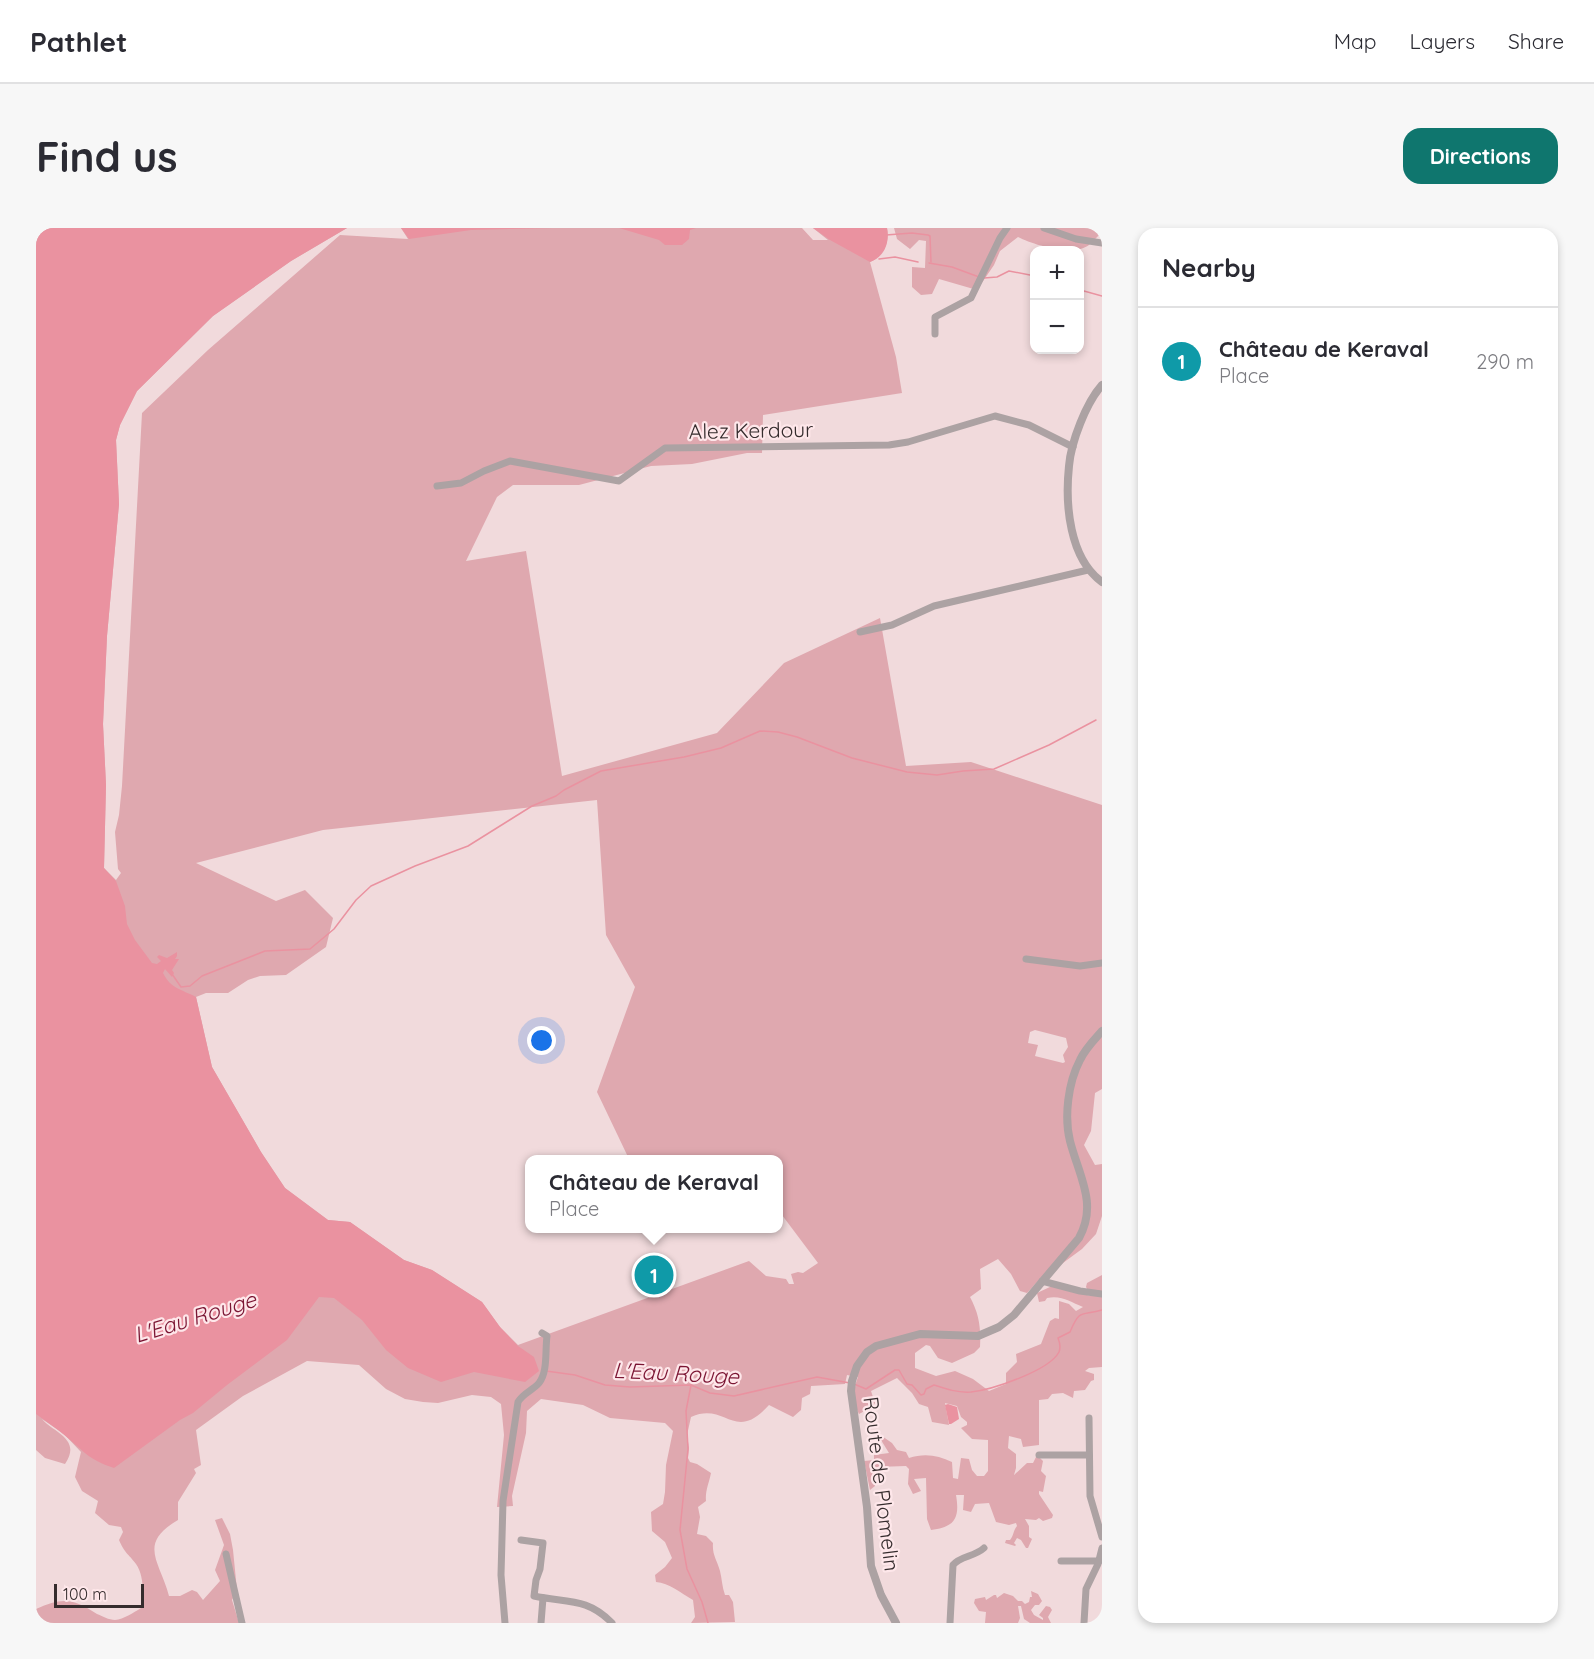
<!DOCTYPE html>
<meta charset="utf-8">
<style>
body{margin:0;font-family:Quicksand,sans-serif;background:#f7f7f7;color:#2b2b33}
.controls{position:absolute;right:18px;top:18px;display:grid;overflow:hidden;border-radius:12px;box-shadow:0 3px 9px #0003}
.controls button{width:54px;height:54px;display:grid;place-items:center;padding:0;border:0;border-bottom:2px solid #e1e1e2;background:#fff;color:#2b2b33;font:30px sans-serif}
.scale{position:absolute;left:18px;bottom:15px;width:90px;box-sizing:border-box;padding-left:6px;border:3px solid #352c2d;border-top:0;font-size:16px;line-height:21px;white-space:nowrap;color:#352c2d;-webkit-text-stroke:4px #fee7ea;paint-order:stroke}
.you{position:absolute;left:506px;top:813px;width:21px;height:21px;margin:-15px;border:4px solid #fff;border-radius:50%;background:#1a73e8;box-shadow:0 0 0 9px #1a73e833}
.badge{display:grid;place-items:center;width:39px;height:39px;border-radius:50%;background:#0f766e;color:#fff;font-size:20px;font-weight:700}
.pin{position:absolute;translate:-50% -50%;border:3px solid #fff;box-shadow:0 2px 6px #0006}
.popup{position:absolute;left:489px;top:927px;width:258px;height:78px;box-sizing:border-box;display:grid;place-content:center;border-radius:12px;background:#fff;filter:drop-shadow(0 2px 4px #0005);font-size:20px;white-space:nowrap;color:#7c7c81}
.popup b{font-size:22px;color:#2b2b33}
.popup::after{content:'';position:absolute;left:50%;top:100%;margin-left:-12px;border:12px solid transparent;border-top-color:#fff}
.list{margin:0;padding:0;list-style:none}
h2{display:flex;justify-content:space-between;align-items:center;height:78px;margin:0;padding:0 24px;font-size:26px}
h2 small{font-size:20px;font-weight:400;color:#7c7c81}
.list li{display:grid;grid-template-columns:39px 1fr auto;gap:18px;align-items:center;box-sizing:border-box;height:108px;padding:0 24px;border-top:2px solid #e1e1e2}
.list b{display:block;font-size:22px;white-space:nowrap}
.list p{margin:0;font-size:20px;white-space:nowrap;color:#7c7c81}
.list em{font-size:20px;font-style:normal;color:#7c7c81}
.map{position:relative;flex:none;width:1066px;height:1395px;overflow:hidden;border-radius:18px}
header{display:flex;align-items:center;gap:36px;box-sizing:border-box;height:84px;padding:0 30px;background:#fff;border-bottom:2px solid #e1e1e2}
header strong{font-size:28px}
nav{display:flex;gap:33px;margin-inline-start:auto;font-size:21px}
.intro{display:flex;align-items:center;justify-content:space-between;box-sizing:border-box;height:144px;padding:0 36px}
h1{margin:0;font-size:42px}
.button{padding:15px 27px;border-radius:18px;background:#0f766e;color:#fff;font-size:21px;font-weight:700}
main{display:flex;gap:36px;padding:0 36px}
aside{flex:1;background:#fff;border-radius:18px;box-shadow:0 3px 9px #0003}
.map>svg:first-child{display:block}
.green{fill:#dfa8af;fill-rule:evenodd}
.water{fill:#ea92a0}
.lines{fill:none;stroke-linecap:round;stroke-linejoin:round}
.stream{stroke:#ea92a0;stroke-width:1.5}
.minor{stroke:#aca2a3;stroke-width:7}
.tertiary{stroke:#aca2a3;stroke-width:8}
.labels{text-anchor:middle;stroke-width:4.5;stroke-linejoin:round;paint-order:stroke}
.street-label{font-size:21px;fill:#352c2d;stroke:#fee7ea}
.water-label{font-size:22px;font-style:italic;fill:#7b1533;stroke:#fee7ea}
</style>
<header>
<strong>Pathlet</strong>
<nav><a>Map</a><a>Layers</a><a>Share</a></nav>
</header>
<div class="intro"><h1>Find us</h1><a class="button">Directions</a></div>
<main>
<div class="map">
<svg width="1066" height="1395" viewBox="0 0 1066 1395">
<rect width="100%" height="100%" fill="#f1dadc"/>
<g class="green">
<path d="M0 0H311L255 33 177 88 101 163 84 197 80 212 83 276 71 408 67 496 70 557 68 640 80 652 85 645 82 641 79 604 83 587 86 558 106 185 172 122 304 7 372 11 365 0H766L777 12H792L777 0H851C854 15 847 28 834 34L860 129 866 165 727 187 726 225H711L656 236 615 238 543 257H477L461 269 430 333 490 323 526 548 681 505 748 435 844 390 870 538 935 534 1066 577V861L1059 865 1055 903 1048 917 1059 937 1066 936V988L1060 1006 1046 1021 1001 1054 991 1065 984 1063 975 1046 962 1031 944 1041 945 1061 934 1069C943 1086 945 1099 944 1119L938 1125 916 1135 902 1130 894 1118 890 1117 879 1125V1140L900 1148 919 1143 937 1151 953 1163 970 1156V1145L981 1134 980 1126 1005 1116 1014 1093 1019 1090 1023 1091V1073L1033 1076 1040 1083 1047 1079C1034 1074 1026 1067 1011 1070L1009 1073 1003 1074 1001 1065 1016 1058 1055 1068 1050 1059 1051 1055 1066 1047V1139L1053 1140 1049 1143 1058 1146V1152L1055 1153 1049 1162 1038 1163 1037 1170 1027 1165 1016 1166 1012 1171 1003 1172V1217L987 1219 985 1211 973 1208 972 1220 980 1226V1240L978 1247 991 1235H997L1000 1229 1002 1228 1007 1233 1005 1243 1010 1248 1007 1264 1003 1263V1266L1017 1287 1016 1290 1007 1293 1003 1290 1000 1292 989 1291 993 1298V1309L996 1311 992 1320H990L985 1312 981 1310 978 1315 980 1317 979 1318 969 1315 970 1312H974C978 1307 977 1303 981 1298L980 1295 973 1297 960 1294 953 1275 939 1276 935 1284 927 1282 928 1267H920C924 1290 919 1299 895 1302L891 1291 890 1250 878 1251 885 1263 877 1266 872 1256 873 1241 870 1238 841 1239 839 1258 834 1262 828 1233 838 1232V1227L853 1225 845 1212 841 1211 843 1206 856 1215 861 1222 870 1224 873 1230C888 1225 902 1227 916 1234L917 1250 922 1251 925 1230 933 1231 936 1242 941 1248H948L952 1243V1212L936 1211 925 1200 931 1197V1194L925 1189 921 1178 909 1175 913 1197 896 1194 892 1179 883 1176 876 1165 861 1150 835 1163 839 1175 836 1179 823 1186C817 1176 817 1160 822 1149L811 1147 809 1156 775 1158 774 1166 766 1170 765 1182 757 1189 733 1177C698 1216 690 1173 655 1189L651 1207 653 1220 652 1230 654 1234 661 1236 675 1245C673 1255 669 1263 670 1273L662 1279 664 1289 661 1306 670 1308 677 1315C676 1327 681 1332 684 1343 686 1351 686 1359 689 1367H693L697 1374 699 1394 655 1395 659 1389 657 1372C645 1365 633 1355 620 1354L619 1347 629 1339 636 1330 629 1314 616 1303 615 1284 627 1276 629 1264 630 1237 637 1203 629 1195 574 1190 547 1177 505 1171 491 1183 490 1205 476 1268 477 1278 461 1279 468 1207 465 1176 455 1169 436 1167 402 1175 387 1174 369 1171 350 1161 323 1137 271 1133 207 1168 160 1202 165 1237 158 1241 160 1245 142 1274V1292C101 1316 124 1333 133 1368H144L156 1362 161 1364 167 1372 184 1353 179 1342 188 1317 179 1292 186 1290 194 1306 197 1322 201 1362 196 1372 203 1395H0V1381C26 1369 37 1370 61 1386 66 1388 73 1392 79 1392 88 1391 97 1385 105 1380 108 1368 108 1347 100 1336 92 1325 89 1326 83 1312L87 1304 85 1299 73 1297 59 1285 62 1273 46 1263 39 1249 45 1224 28 1206 6 1191C18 1205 46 1211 29 1236L9 1230 0 1222ZM561 572 570 707 599 759 561 864 593 931 742 932 743 983 782 1035 767 1045 762 1044 755 1046 758 1056H753L750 1051 730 1048 713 1033 482 1117 464 1099 446 1074 396 1042 368 1032 314 994 292 992 249 960 225 924 176 839 160 769 170 765H192L212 752 224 748 250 747 290 719 297 690 269 662 240 673 160 635 287 602ZM999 802 1030 810 1032 819 1027 827 1029 834 1027 835 999 828 1002 817 992 815 994 804Z"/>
<path d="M858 0H1066V6L1063 7C1060 10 1056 14 1053 17 1037 29 998 17 982 9L964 23 958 37 941 62 903 51 896 66 885 67 876 59V39L889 40 890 13 883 12 874 21 861 11Z"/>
<path d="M995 1363 1002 1366 1006 1373 1003 1377H999L995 1382 998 1387 1007 1392V1390L1003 1387 1010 1378 1014 1379 1016 1382 1012 1389 1015 1395H994L988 1391 985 1378H982L984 1390 982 1395H949L950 1384 943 1383 938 1375 939 1371 949 1369 950 1372 958 1367H960L961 1370 968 1365 977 1368 982 1373H986L989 1376 993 1374 994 1369H996Z"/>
</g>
<g class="water">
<path d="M0 0H311L255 33 177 88 101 163 84 197 80 212 83 276 71 408 67 496 70 557 68 640 80 653 89 678 91 696 99 712 116 735 121 736 125 733 121 729 123 727 131 730 141 724V728L139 731H143L136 742 138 745 136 749 129 741 127 745C135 761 145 761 160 769L176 839 225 924 249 960 292 992 314 994 368 1032 396 1042 446 1074 464 1099 482 1118 498 1129 503 1143 489 1154 438 1144 405 1154 372 1140 350 1122 326 1092 298 1070 283 1069 251 1112 191 1157 157 1185 144 1192 78 1240C51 1231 48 1223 27 1206 19 1199 9 1193 0 1186Z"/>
<path d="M365 0H517L435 2 373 11Z"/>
<path d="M583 0H660L654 2 653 11 646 17H629L623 12Z"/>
<path d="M777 0H851C854 15 848 29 834 34L794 12Z"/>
<path d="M912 1176 921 1179 923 1191 915 1196H913L909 1177Z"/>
</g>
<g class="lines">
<g class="stream">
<path d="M850 7 876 5 892 7 894 8 895 34"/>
<path d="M843 31 859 29 882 34"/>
<path d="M893 35 916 39 943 49"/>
<path d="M948 50 961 49 973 43 999 48"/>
<path d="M1044 71 1048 63 1066 68"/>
<path d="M136 746 145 759 154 758 166 748 229 723 274 721 298 701 320 672 335 658 379 638 432 618 496 578 520 568 528 562 565 543 648 529 685 520 724 503 742 504 761 509 816 530 871 544 901 547 927 543 958 541 1013 517 1060 492"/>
<path d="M510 1143 539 1147 569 1157 594 1159 655 1157 674 1165 698 1168 781 1149 814 1155"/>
<path d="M818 1156 830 1161 859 1142H863L871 1156 876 1157 885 1167 888 1166 890 1161 898 1157C910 1161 922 1165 935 1164 955 1162 1013 1143 1023 1124 1025 1119 1024 1115 1022 1110L1034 1104C1044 1080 1045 1088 1066 1082"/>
<path d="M655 1157 650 1183 652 1221 644 1302 651 1341 666 1374 672 1395"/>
</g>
<g class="minor">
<path d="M1008 0 1040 11 1066 15"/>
<path d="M899 106V89L935 70 964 10 971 0"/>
<path d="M401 258 425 255 448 243 474 233 583 253 629 220 853 217 872 214 959 188 993 197 1037 219"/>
<path d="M824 404 856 397 898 378 1052 342"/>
<path d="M990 731 1044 738 1066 735"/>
<path d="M1006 1053 1044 1063 1066 1066"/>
<path d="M1053 1190 1054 1268 1066 1309"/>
<path d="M1003 1227H1053"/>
<path d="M485 1312 507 1315 504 1341 500 1352 498 1368C530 1375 551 1369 576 1395"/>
<path d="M190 1326 206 1395"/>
<path d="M1025 1333H1063"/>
<path d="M469 1395 465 1347 467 1273 482 1174C487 1165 496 1163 503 1155 512 1144 509 1122 511 1108L506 1105"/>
<path d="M505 1395 507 1370"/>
<path d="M914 1395 917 1337C924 1328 938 1329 948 1320"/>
<path d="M1048 1395 1050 1361 1062 1336 1066 1320"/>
</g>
<g class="tertiary">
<path d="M1066 157C1050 175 1035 214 1033 238 1029 276 1033 330 1066 354"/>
<path d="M860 1395 845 1367 835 1338 831 1279 815 1163 816 1153 821 1138 831 1124 840 1118 884 1106 942 1108 963 1099 978 1087 1043 1010C1062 976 1043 948 1034 913 1028 889 1032 855 1044 832 1049 821 1058 812 1066 803"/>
</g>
</g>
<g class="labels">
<g class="street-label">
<text transform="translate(715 203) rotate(-1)" y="7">Alez Kerdour</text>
<text transform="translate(845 1256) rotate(83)" y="7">Route de Plomelin</text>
</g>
<g class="water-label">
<text transform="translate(159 1089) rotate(-17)" y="8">L'Eau Rouge</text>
<text transform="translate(640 1145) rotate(3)" y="8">L'Eau Rouge</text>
</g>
</g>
</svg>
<div class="controls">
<button>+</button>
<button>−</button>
</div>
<div class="scale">100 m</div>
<div class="you"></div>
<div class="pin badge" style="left:618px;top:1047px;background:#0f9aa8">1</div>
<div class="popup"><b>Château de Keraval</b>Place</div>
</div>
<aside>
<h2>Nearby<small></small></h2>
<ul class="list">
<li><span class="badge" style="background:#0f9aa8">1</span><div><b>Château de Keraval</b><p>Place</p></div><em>290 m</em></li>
</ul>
</aside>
</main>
